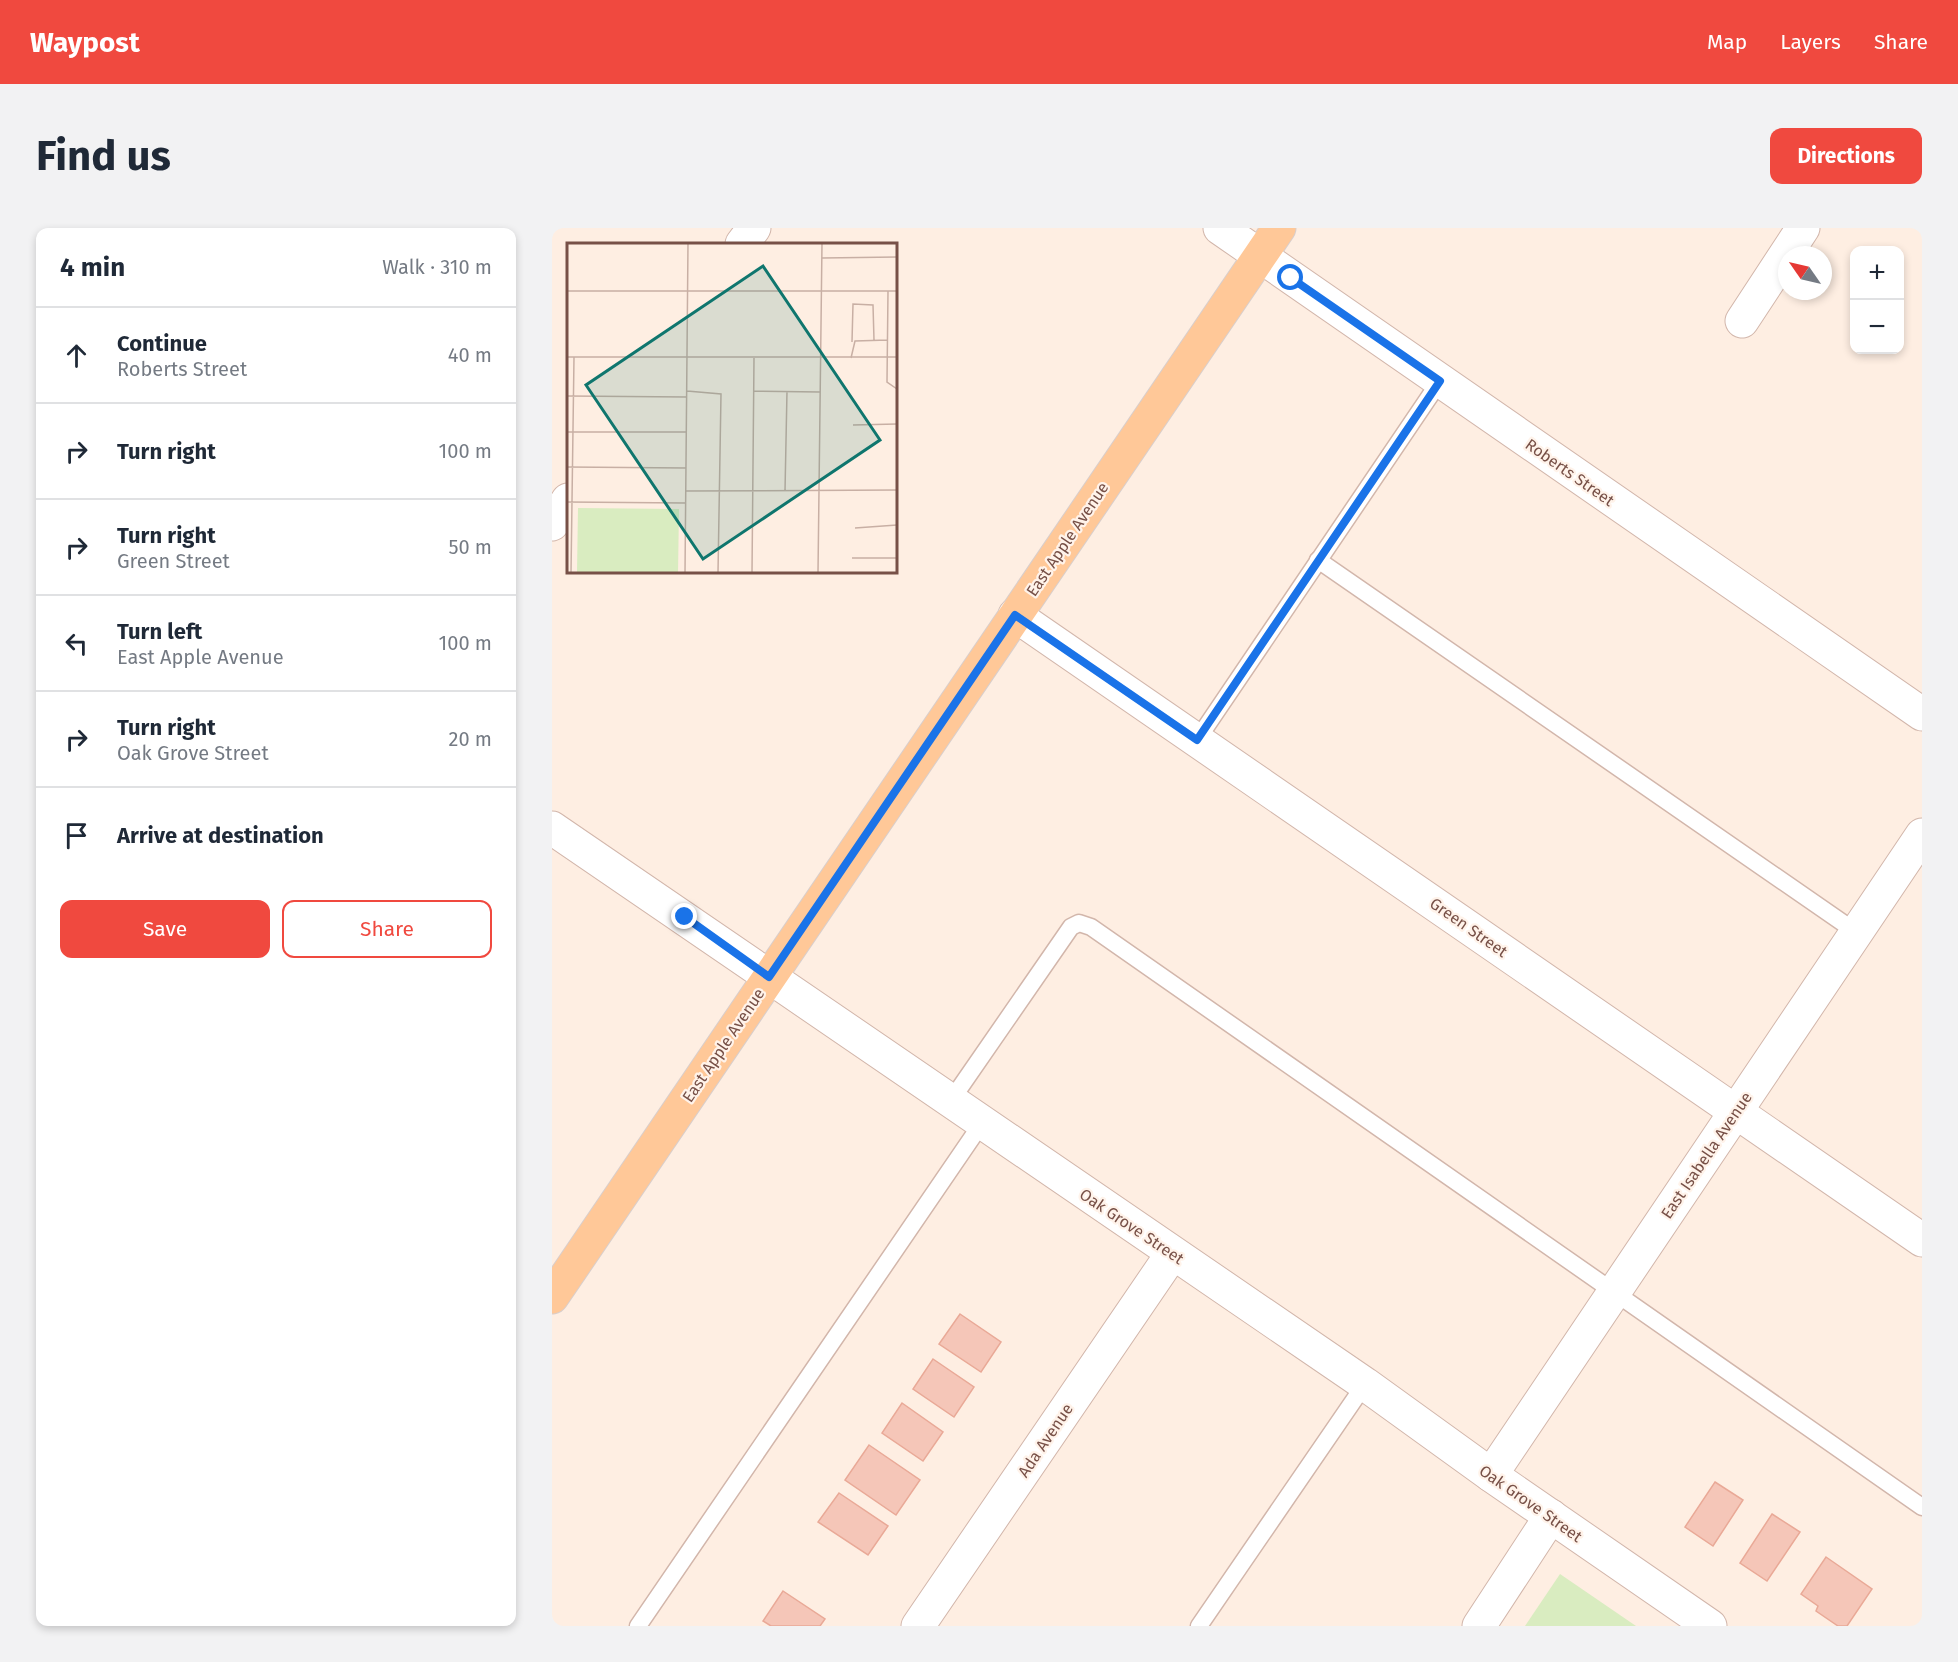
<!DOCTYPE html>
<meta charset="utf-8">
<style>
body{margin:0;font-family:"Fira Sans",sans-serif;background:#f2f2f3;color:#1f2937}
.controls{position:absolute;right:18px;top:18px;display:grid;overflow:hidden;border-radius:12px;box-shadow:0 3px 9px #0003}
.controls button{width:54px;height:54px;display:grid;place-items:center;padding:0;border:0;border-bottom:2px solid #e0e1e3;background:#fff;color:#1f2937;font:30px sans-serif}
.compass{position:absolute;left:1226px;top:18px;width:54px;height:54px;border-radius:50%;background:#fff;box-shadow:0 3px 9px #0003;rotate:304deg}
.stop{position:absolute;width:18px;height:18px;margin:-14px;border:4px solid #1a73e8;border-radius:50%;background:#fff}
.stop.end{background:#1a73e8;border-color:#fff;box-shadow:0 2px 6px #0008}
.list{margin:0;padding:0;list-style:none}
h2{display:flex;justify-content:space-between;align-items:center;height:78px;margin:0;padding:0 24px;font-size:26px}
h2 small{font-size:20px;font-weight:400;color:#747a83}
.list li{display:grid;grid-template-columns:39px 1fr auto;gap:18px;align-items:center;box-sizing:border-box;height:96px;padding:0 24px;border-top:2px solid #e0e1e3}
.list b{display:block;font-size:22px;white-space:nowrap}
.list p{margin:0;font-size:20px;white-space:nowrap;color:#747a83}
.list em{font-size:20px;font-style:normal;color:#747a83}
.actions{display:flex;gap:12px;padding:18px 24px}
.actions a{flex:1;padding:14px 0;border:2px solid #f0493f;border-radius:12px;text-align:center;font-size:21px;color:#f0493f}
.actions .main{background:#f0493f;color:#fff}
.icon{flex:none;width:33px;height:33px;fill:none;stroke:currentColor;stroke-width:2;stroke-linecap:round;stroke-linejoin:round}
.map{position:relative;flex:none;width:1370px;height:1398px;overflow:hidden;border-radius:12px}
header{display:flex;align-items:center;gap:36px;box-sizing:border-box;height:84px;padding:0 30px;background:#f0493f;color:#fff}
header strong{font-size:28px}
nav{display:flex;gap:33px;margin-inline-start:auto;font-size:21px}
.intro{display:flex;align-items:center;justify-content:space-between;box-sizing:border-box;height:144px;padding:0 36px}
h1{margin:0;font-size:42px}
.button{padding:15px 27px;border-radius:12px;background:#f0493f;color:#fff;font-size:21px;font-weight:700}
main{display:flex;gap:36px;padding:0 36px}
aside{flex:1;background:#fff;border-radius:12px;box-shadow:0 3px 9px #0003}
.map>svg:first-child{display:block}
.green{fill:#d9ecc0}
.building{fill:#f5c6b8;stroke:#e9a997;stroke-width:1.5}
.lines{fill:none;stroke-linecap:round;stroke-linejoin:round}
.service-casing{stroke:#d2b6ab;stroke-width:19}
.minor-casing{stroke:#d2b6ab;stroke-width:35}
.primary-casing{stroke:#d9cecb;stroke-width:35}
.service{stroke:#fff;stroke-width:16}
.minor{stroke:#fff;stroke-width:33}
.primary{stroke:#ffc898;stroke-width:33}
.route{stroke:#1a73e8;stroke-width:8}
.labels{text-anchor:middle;stroke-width:4.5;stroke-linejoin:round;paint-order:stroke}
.street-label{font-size:16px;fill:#775047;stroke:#fff3ea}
.inset-road{fill:none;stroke:#c8afa4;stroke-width:1.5}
.view{fill:#0f766e;fill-opacity:0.15;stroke:#0f766e;stroke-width:3}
.inset-edge{fill:none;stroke:#775047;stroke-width:3}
</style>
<header>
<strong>Waypost</strong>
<nav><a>Map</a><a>Layers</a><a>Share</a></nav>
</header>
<div class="intro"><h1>Find us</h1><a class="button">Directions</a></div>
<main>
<aside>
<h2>4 min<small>Walk · 310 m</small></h2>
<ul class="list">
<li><svg class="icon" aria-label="ahead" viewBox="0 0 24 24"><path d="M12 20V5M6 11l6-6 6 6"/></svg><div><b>Continue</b><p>Roberts Street</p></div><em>40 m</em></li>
<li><svg class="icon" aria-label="right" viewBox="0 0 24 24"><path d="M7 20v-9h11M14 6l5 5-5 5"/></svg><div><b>Turn right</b></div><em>100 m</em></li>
<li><svg class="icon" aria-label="right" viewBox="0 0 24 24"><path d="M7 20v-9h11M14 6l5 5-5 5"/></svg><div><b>Turn right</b><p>Green Street</p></div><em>50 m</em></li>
<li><svg class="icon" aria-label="left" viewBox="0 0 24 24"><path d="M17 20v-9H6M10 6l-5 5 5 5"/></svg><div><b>Turn left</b><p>East Apple Avenue</p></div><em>100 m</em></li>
<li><svg class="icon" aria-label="right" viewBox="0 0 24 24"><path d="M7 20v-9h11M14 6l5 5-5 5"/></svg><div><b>Turn right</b><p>Oak Grove Street</p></div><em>20 m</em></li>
<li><svg class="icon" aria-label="arrive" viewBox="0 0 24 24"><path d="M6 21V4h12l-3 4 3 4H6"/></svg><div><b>Arrive at destination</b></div></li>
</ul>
<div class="actions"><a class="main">Save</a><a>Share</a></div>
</aside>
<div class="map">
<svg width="1370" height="1398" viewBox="0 0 1370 1398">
<rect width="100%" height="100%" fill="#feeee2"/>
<path class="green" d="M1008 1346 1084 1398H973Z"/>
<g class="building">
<path d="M408 1086 449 1114 429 1144 387 1116Z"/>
<path d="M381 1131 422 1159 402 1189 361 1161Z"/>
<path d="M350 1175 391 1204 371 1233 330 1205Z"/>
<path d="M317 1217 368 1252 344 1287 293 1252Z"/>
<path d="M1163 1254 1191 1272 1161 1318 1133 1299Z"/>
<path d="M287 1265 336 1298 316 1327 266 1294Z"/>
<path d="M1220 1286 1248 1304 1215 1353 1188 1335Z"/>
<path d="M1274 1329 1320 1361 1295 1398H1286L1264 1383 1266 1378 1249 1366Z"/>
<path d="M231 1363 273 1391 268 1398H219L211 1393Z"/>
</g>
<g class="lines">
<defs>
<g id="service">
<path d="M766 332 1304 704"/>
<path d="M645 512 888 153"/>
<path d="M398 874 519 699 527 695 539 699 1370 1279"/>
<path d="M86 1398 430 895"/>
<path d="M647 1398 813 1156"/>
</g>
<g id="minor">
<path d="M668 0 1370 486"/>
<path d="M190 16 202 0"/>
<path d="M1190 93 1251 0"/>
<path d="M0 296 16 272"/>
<path d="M463 387 1370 1012"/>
<path d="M0 600 813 1156 939 1247 1158 1398"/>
<path d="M939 1247 1370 607"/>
<path d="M366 1398 620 1026"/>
<path d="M927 1398 999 1288"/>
</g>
<path id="primary" d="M0 1069 727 0"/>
</defs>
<use href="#service" class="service-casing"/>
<use href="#minor" class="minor-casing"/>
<use href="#primary" class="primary-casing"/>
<use href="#service" class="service"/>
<use href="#minor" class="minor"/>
<use href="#primary" class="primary"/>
</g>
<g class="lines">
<path class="route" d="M133 689 217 749 463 387 645 512 888 153 739 50"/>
</g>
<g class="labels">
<g class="street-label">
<text transform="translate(1018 244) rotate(35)" y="6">Roberts Street</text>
<text transform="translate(515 311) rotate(-56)" y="6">East Apple Avenue</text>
<text transform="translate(917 699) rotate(35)" y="6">Green Street</text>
<text transform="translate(171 817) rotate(-56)" y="6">East Apple Avenue</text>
<text transform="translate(1154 927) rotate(-56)" y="6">East Isabella Avenue</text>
<text transform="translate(580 998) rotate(34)" y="6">Oak Grove Street</text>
<text transform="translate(493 1212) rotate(-56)" y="6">Ada Avenue</text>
<text transform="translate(979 1275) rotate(35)" y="6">Oak Grove Street</text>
</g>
</g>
<g transform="translate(15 15)">
<rect width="330" height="330" fill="#feeee2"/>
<path d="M11 265 112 266 111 330H10Z" fill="#d9ecc0"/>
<path class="inset-road" d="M255 15 330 14M0 48H330M321 48 320 139 330 146M285 99 286 61 306 62 307 97M0 114H330M284 115 288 98 321 97M120 148 154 151 151 330M186 148 253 149M0 153 120 154M286 182 330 181M0 189H119M0 224 119 225M118 248 330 247M218 248 220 148M0 259 118 260M288 285 330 282M285 315H330M4 330 7 114M118 330 121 0M185 330 187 115M251 330 255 0"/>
<path class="view" d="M196 23 313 197 136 316 19 142Z"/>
<rect width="330" height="330" class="inset-edge"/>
</g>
</svg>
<div class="controls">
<button>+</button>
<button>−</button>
</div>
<svg class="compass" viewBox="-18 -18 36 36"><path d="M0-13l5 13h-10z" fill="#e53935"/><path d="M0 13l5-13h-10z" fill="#747a83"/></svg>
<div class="stop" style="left:739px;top:50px"></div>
<div class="stop end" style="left:133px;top:689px"></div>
</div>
</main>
